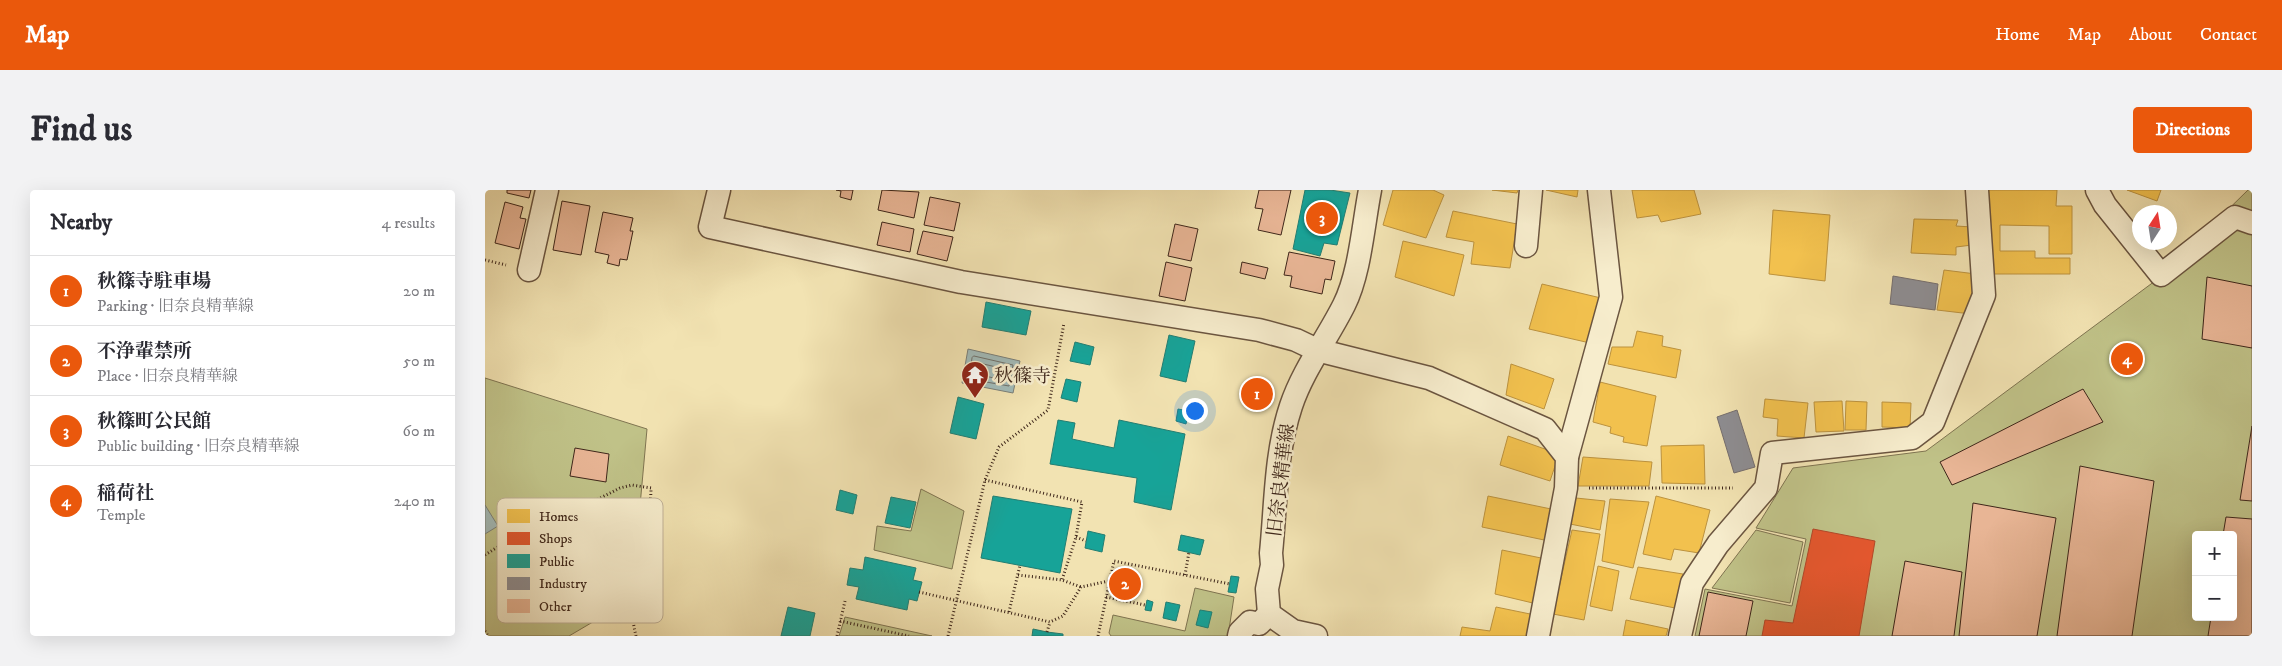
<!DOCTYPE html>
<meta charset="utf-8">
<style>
body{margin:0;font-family:"IM FELL DW Pica","Noto Serif JP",serif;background:#f2f2f3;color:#2b2b33}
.controls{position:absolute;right:15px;bottom:15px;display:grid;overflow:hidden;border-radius:5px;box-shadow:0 5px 20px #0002}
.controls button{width:45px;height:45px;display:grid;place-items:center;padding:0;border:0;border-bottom:1px solid #e1e1e2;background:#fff;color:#2b2b33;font:25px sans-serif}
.compass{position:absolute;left:1647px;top:15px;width:45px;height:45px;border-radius:50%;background:#fff;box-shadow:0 5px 20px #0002;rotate:12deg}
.you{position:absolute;left:709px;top:220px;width:18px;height:18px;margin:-12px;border:4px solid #fff;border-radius:50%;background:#1a73e8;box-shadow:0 0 0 8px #1a73e833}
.badge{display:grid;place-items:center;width:32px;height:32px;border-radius:50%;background:#ea580c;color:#fff;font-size:16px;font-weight:700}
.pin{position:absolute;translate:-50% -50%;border:2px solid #fff;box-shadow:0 1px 5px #0006}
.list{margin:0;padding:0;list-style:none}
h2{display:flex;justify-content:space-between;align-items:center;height:65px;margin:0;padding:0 20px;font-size:21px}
h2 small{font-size:16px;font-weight:400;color:#7c7c81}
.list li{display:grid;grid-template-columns:32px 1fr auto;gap:15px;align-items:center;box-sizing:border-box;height:70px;padding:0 20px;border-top:1px solid #e1e1e2}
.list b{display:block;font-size:19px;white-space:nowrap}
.list p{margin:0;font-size:16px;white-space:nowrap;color:#7c7c81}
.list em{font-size:16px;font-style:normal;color:#7c7c81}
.map{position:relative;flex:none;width:1767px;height:446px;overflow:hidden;border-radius:5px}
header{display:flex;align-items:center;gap:30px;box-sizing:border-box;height:70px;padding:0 25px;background:#ea580c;color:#fff}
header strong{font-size:24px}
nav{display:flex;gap:28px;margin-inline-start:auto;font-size:18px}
.intro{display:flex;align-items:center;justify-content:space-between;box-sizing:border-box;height:120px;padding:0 30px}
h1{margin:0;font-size:35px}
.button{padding:12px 22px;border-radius:5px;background:#ea580c;color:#fff;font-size:18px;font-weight:700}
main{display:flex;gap:30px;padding:0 30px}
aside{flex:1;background:#fff;border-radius:5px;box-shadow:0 5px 20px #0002}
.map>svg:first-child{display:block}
.green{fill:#c0c288;stroke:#7f7451;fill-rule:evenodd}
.water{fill:#a2bbb9;stroke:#7a7f79}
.homes{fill:#f2c14e;stroke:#bc923e}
.shops{fill:#e4572e;stroke:#b24828}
.public{fill:#17a398;stroke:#237e72}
.industry{fill:#8d8d92;stroke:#756e6e}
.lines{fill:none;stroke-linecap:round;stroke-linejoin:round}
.shore{stroke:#70706a;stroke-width:1}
.building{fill:#e8b595;stroke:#3e261a}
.street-casing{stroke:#6b5540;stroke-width:25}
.path{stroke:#3e261a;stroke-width:3;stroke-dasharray:1 2.5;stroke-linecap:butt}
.street{stroke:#f7edcd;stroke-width:22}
.labels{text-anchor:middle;stroke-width:5;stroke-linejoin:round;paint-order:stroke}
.poi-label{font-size:19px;fill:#3e261a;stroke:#f7edcd;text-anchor:start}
.street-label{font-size:19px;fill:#3e261a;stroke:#f7edcd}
.key{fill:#f7edcd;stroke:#c0b197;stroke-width:1}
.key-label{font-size:14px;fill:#3e261a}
</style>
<header>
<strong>Map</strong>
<nav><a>Home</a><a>Map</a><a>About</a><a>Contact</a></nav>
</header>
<div class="intro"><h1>Find us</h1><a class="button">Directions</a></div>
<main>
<aside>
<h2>Nearby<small>4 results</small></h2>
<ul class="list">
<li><span class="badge">1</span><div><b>秋篠寺駐車場</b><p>Parking · 旧奈良精華線</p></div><em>20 m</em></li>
<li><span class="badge">2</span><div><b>不浄輩禁所</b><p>Place · 旧奈良精華線</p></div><em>50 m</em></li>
<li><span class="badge">3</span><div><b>秋篠町公民館</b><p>Public building · 旧奈良精華線</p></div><em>60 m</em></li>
<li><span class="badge">4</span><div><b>稲荷社</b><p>Temple</p></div><em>240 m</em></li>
</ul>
</aside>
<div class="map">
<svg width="1767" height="446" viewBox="0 0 1767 446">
<rect width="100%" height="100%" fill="#f2e3b2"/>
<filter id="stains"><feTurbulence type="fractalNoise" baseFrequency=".004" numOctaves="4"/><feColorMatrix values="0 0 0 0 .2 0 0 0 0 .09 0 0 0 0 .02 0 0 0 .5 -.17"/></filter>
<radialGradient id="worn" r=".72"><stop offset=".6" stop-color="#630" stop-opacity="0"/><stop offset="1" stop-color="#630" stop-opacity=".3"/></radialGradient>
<g class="green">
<path d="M1763 0H1767V446H1210L1220 399 1307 416 1321 349 1271 338 1308 278 1441 261 1670 91ZM1711 345H1748V427H1711Z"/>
<path d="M0 188 162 239 150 371 118 426 84 446H0Z"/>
<path d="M436 299 479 321 467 379 389 360 392 336 426 341Z"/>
<path d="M1271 340 1318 352 1305 413 1227 398Z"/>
<path d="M710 398 749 407 743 446H626L624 443 628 425 700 441Z"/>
<path d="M360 427 447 446H354Z"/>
</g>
<g class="water">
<path d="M483 159 535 171 528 203 477 193Z"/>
<path d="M0 315 13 336 0 344Z"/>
</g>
<g class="homes">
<path d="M908 0H948L959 5 941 48 898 35Z"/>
<path d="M1007 0H1033L1032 3Z"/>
<path d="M1061 0H1093L1092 7Z"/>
<path d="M1147 0H1209L1216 24 1176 32 1173 25 1152 28Z"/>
<path d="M1499 0H1572L1571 16H1587V64H1564V36L1515 35V61H1550V68H1585V84H1504Z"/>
<path d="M1642 0H1676L1672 11Z"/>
<path d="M1288 20 1345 25 1340 91 1284 84Z"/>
<path d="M968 21 1032 34 1025 78 986 74 989 52 961 47Z"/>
<path d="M1429 29 1473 30 1471 36 1487 37V55L1471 57V65L1426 63Z"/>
<path d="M918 51 979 65 969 106 910 87Z"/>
<path d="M1459 80 1491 84 1486 124 1452 120Z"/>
<path d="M1057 94 1116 108 1105 153 1044 139Z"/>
<path d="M1152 141 1178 146 1177 156 1196 160 1191 188 1123 174 1127 157H1148Z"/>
<path d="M1026 174 1069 189 1059 219 1021 205Z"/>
<path d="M1115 192 1171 206 1162 256 1138 252 1139 247 1125 243 1126 237 1108 232Z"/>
<path d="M1280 209 1323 213 1319 248 1292 246 1293 229 1278 227Z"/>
<path d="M1357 211 1359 241 1331 242 1329 212Z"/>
<path d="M1361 211 1382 212 1381 240H1360Z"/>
<path d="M1397 212 1426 213 1425 238 1397 237Z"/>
<path d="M1023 246 1074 264 1065 291 1015 275Z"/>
<path d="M1219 255 1220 294 1177 293 1176 256Z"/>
<path d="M1098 267 1167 272 1164 296H1093Z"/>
<path d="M1003 306 1071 320 1064 351 997 337Z"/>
<path d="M1171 306 1225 320 1214 363 1189 359 1186 370 1158 364Z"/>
<path d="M1091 308 1120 311 1115 340 1085 334Z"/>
<path d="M1125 309 1164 312 1148 378 1117 371Z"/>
<path d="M1087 340 1115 344 1099 430 1068 424Z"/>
<path d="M1017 360 1061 369 1052 414 1010 404Z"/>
<path d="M1113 376 1134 381 1127 421 1105 416Z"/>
<path d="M1153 377 1198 384 1190 418 1145 409Z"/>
<path d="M1011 417 1050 425 1046 446H975L977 437 1005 441Z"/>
<path d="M1141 430 1183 439 1181 446H1138Z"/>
</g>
<path class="shops" d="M1328 339 1390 351 1374 446H1277L1280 430 1308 433Z"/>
<g class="public">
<path d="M820 0H845L865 3 852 55 839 53 835 66 808 59Z"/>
<path d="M501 112 546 121 541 145 497 137Z"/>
<path d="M684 145 710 151 701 192 675 186Z"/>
<path d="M590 152 609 157 605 175 585 171Z"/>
<path d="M581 189 596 192 592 212 576 208Z"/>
<path d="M473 207 499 214 491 249 465 243Z"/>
<path d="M693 219 704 221 701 234 691 231Z"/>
<path d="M573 230 590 233 587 249 629 258 634 230 700 244 686 320 649 312 652 288 565 274Z"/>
<path d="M355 300 372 305 368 324 351 320Z"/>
<path d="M508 306 587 319 575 383 496 368Z"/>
<path d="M406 307 431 312 425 338 400 333Z"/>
<path d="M603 341 620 345 617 362 600 358Z"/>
<path d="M696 345 719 350 715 365 693 360Z"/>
<path d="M380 367 431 378 428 390 437 392 432 411 424 409 422 420 371 409 374 397 362 395 365 378 378 380Z"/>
<path d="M746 386 754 387 751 403 743 402Z"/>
<path d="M662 410 668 412 666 421 660 420Z"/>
<path d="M681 412 695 415 691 431 678 428Z"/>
<path d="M303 417 330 423 325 446H296Z"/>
<path d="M715 420 727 422 723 438 711 435Z"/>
<path d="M548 439 562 442 578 444V446H547Z"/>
</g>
<g class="industry">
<path d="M1408 86 1453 94 1450 120 1405 114Z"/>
<path d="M1252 220 1270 277 1249 283 1232 227Z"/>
</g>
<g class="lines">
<g class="shore">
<path d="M489 166 528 175 524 196 484 189 487 168Z"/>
<path d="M494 173 520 179V189L517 190 492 184V175Z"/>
</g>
</g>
<g class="building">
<path d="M22 0H46L44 8 22 3Z"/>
<path d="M351 0H368L366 10 355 7 356 1Z"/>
<path d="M397 0 434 2 429 28 393 20Z"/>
<path d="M774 0H806L796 45 773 40 778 19 770 18Z"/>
<path d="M445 7 475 13 469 41 439 35Z"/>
<path d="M77 11 105 16 96 65 68 60Z"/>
<path d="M20 12 38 17 35 28 41 29 34 59 10 53Z"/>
<path d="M118 22 148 28 145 41H148L142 70 135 69 134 76 122 73 124 65 110 62Z"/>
<path d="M397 32 429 39 425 62 392 55Z"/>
<path d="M690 34 713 39 706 71 683 66Z"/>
<path d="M438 41 468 47 462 71 432 64Z"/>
<path d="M804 62 850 71 846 90 840 89 837 104 805 97 807 86 799 85Z"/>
<path d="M681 72 707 78 700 111 674 106Z"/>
<path d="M757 72 783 78 780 89 755 83Z"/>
<path d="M1722 87 1767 96V158L1717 149Z"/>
<path d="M1598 199 1618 232 1467 295 1455 272Z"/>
<path d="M1767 236V311L1755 310Z"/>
<path d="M90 258 124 264 121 292 85 286Z"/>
<path d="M1595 276 1669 291 1647 446H1572Z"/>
<path d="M1488 313 1571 328 1552 446H1474Z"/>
<path d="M1741 327 1767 329V446H1723L1726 427H1748V345H1738Z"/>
<path d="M1420 371 1477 382 1469 446H1407Z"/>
<path d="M1223 402 1268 411 1261 446H1214Z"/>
</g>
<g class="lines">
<defs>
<g id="street">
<path d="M234 0 225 37 476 92 774 140 811 150 832 160 944 188 1060 239 1082 267 1081 298 1053 446"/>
<path d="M1612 0 1620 15 1676 85 1750 27 1767 33"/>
<path d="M1041 56 1046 0"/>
<path d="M44 80 62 0"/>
<path d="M1082 267 1126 107 1114 0"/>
<path d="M754 446 755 442 765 432 774 434 784 424"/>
<path d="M831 446 808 441 784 424 782 399 787 375 786 363C791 314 790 264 806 216 818 180 842 149 859 115 875 83 878 36 885 0"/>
<path d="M1195 446 1207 393 1233 354 1281 298 1287 263 1427 248 1448 232 1499 105 1492 0"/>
</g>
</defs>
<use href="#street" class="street-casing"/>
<g class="path">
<path d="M0 70 21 75"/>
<path d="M500 290 597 312 591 347 577 390"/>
<path d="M1104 298H1248"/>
<path d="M591 347 601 351"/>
<path d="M0 365 41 339 78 327 135 298 147 295 166 298C166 326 154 353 149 381 145 401 146 426 151 446"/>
<path d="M533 385 577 390 596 397"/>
<path d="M700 385 704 362"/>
<path d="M434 402 565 432 578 426 596 397 624 391"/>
<path d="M621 407 660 415"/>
<path d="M524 422 535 375"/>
<path d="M355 431 424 446"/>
<path d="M0 441 3 446"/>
<path d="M562 442 565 432"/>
<path d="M352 446 360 411"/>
<path d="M463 446 500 290 514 257 563 220 579 133"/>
<path d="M613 446 629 371 745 394"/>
</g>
<use href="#street" class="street"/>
</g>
<defs>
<symbol id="temple-pin" viewBox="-11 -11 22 30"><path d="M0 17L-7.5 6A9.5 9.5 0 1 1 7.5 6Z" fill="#8f2418" stroke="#f7edcd"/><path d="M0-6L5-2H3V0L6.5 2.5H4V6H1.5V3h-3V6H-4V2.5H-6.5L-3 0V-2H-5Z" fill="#fff"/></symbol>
</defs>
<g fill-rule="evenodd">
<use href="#temple-pin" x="474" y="169" width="32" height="43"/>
</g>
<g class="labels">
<g class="poi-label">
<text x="509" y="192">秋篠寺</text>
</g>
<g class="street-label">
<text transform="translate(795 290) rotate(-83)" y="7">旧奈良精華線</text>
</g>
</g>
<rect x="12" y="308" width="166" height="125" rx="8" class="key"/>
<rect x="22" y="319" width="23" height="14" fill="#f2c14e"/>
<rect x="22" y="342" width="23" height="13" fill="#e4572e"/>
<rect x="22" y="364" width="23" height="14" fill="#17a398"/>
<rect x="22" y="387" width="23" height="13" fill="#8d8d92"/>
<rect x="22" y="409" width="23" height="14" fill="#e8b595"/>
<g class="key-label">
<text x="54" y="331">Homes</text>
<text x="54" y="353">Shops</text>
<text x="54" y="376">Public</text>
<text x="54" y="398">Industry</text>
<text x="54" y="421">Other</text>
</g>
<rect width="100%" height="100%" filter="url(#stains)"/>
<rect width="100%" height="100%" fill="url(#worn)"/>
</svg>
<div class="controls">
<button>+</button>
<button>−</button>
</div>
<svg class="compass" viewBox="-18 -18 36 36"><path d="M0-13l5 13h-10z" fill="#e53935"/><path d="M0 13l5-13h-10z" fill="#7c7c81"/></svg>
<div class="you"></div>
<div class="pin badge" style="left:772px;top:204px">1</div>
<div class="pin badge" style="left:640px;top:394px">2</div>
<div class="pin badge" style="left:837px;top:28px">3</div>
<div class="pin badge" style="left:1642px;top:169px">4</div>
</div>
</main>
